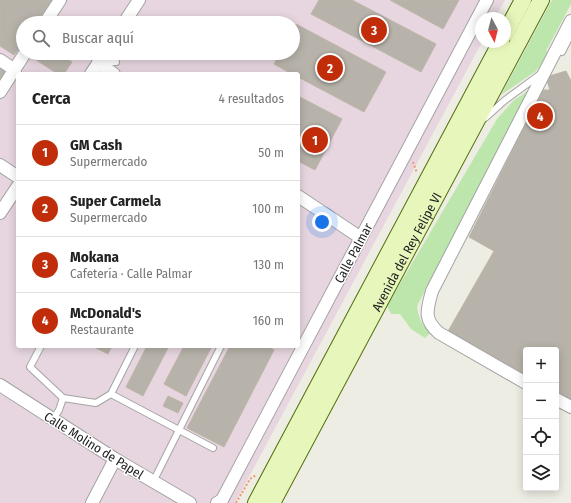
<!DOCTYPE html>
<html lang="es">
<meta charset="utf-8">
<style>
body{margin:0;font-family:"Fira Sans Condensed",sans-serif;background:#f6f6f6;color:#222}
.controls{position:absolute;right:12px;bottom:12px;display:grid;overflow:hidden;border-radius:4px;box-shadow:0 2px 10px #0003}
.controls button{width:36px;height:36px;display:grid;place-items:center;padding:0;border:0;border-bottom:1px solid #e0e0e0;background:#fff;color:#222;font:20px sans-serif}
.compass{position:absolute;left:475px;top:12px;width:36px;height:36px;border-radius:50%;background:#fff;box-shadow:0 2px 10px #0003;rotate:173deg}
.you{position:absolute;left:322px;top:222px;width:14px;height:14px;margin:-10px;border:3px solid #fff;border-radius:50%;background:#1a73e8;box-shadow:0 0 0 6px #1a73e833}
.badge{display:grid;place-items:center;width:26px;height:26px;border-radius:50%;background:#c12d0a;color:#fff;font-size:13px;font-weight:700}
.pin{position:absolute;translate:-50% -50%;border:2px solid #fff;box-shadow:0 1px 4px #0006}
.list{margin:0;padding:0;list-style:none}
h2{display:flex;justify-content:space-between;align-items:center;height:52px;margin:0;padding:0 16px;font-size:17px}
h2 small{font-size:13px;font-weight:400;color:#767676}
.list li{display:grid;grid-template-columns:26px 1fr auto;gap:12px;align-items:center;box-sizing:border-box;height:56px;padding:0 16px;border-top:1px solid #e0e0e0}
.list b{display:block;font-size:15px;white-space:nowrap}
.list p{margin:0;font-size:13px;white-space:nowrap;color:#767676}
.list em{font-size:13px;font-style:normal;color:#767676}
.icon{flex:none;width:22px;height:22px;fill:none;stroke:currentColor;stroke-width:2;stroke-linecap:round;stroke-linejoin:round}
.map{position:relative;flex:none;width:571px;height:503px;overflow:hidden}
.search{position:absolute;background:#fff;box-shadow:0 2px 10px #0003;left:16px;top:16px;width:284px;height:44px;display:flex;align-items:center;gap:10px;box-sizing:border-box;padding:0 14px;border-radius:22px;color:#767676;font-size:15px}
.panel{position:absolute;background:#fff;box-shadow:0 2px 10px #0003;left:16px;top:72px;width:284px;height:276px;border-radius:4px}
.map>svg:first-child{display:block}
.industrial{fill:#e7d6e0;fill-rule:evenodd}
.grass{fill:#bde6ac}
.building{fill:#b7b3aa;stroke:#bfb6a7}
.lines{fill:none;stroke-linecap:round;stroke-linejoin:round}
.lane-casing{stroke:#a4a4a4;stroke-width:8}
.street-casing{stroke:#a4a4a4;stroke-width:14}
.secondary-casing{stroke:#506f0a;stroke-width:18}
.path{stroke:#f29771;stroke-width:2;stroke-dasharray:2 2;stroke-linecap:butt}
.lane{stroke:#fff;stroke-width:6}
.street{stroke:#fff;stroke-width:12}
.secondary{stroke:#e7f6ba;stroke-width:16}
.labels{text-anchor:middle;stroke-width:3;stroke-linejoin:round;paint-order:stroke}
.street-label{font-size:13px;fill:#1d1d1d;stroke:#fff}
</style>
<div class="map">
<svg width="571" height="503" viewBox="0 0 571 503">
<rect width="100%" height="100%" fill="#eeede4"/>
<path class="industrial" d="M0 0H505L495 18H481L482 42 235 503H0ZM23 23H293V53H23ZM18 74H298V346H18Z"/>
<g class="grass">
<path d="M552 0H571V4L546 51 550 53 536 71 501 95Z"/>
<path d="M532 88 417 306C418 317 422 325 430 333L425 338 411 329 400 314H391L387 306 497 119 513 101Z"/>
</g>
<g class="building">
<path d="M0 0H52L36 23H23V42L14 55 0 46Z"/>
<path d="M319 0H352L436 44 421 72 311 14Z"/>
<path d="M390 0H459L443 29Z"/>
<path d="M296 24 386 72 364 112 298 77V74H292L274 64 280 53H293V29Z"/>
<path d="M37 53H58L72 62 64 74H58L33 58Z"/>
<path d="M0 65 8 70 0 82Z"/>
<path d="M566 71 571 81V401L556 393V350H526V376L447 333 494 251 469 237 543 90H550L546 77Z"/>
<path d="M298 96 342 119 315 170 298 161Z"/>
<path d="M92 346H112L108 354Z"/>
<path d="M147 346H169L143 396 126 387Z"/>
<path d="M184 346H212L186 396 164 384Z"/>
<path d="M230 346H266L274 350 224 447 187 428Z"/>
<path d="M168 396 183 403 178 413 163 406Z"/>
</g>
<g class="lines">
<defs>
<g id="lane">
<path d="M562 52 571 34"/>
<path d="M102 63 116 62"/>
<path d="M485 118 504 101 542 73"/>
<path d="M41 346 30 367 63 398 96 403 111 394 135 346"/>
<path d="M111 394 213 448"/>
<path d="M53 419 59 410 63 398"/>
<path d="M153 482 221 346"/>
</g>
<g id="street">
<path d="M45 23 60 0"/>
<path d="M124 23 139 0"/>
<path d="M0 60 15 70"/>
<path d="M98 63 114 74"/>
<path d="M91 74 105 53"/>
<path d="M0 92 25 53"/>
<path d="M0 165 18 177"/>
<path d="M298 196 361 238"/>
<path d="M0 213 18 186"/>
<path d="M526 383 439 333C423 319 427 310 432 291L571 21"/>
<path d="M0 385 115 459 190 503"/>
<path d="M556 399 571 407"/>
<path d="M92 503 115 459"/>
<path d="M217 503 222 500 487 0"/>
</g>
<g id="secondary">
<path d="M505 34 523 0"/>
<path d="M256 503 501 42"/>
<path id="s1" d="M272 503 541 0"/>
</g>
</defs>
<use href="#lane" class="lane-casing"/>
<use href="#street" class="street-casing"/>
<use href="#secondary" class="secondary-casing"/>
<g class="path">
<path d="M413 162 417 173"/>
<path d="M236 503 250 479 256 475"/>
</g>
<use href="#lane" class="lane"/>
<use href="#street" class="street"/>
<use href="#secondary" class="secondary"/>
</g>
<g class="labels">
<g class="street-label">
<text dy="5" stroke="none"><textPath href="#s1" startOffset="285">Avenida del Rey Felipe VI</textPath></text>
<text transform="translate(353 253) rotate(-62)" y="5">Calle Palmar</text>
<text transform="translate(94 445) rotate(32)" y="5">Calle Molino de Papel</text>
</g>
</g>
</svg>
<div class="controls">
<button>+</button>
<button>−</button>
<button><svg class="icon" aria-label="locate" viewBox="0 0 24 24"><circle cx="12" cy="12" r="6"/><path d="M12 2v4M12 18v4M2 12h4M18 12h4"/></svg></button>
<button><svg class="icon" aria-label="layers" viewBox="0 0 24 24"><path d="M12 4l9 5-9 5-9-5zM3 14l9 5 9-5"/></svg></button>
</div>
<svg class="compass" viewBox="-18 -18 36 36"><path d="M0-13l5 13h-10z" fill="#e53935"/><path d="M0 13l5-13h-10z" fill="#767676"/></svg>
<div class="you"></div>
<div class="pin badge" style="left:315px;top:140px">1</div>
<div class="pin badge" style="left:330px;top:68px">2</div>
<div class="pin badge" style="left:374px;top:30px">3</div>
<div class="pin badge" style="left:540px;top:116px">4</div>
<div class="search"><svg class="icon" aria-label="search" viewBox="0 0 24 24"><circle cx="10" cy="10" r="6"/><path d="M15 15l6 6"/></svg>Buscar aquí</div>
<section class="panel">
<h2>Cerca<small>4 resultados</small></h2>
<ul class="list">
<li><span class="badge">1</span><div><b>GM Cash</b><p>Supermercado</p></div><em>50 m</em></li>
<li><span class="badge">2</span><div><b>Super Carmela</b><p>Supermercado</p></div><em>100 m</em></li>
<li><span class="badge">3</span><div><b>Mokana</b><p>Cafetería · Calle Palmar</p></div><em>130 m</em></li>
<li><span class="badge">4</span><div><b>McDonald's</b><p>Restaurante</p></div><em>160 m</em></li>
</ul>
</section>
</div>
